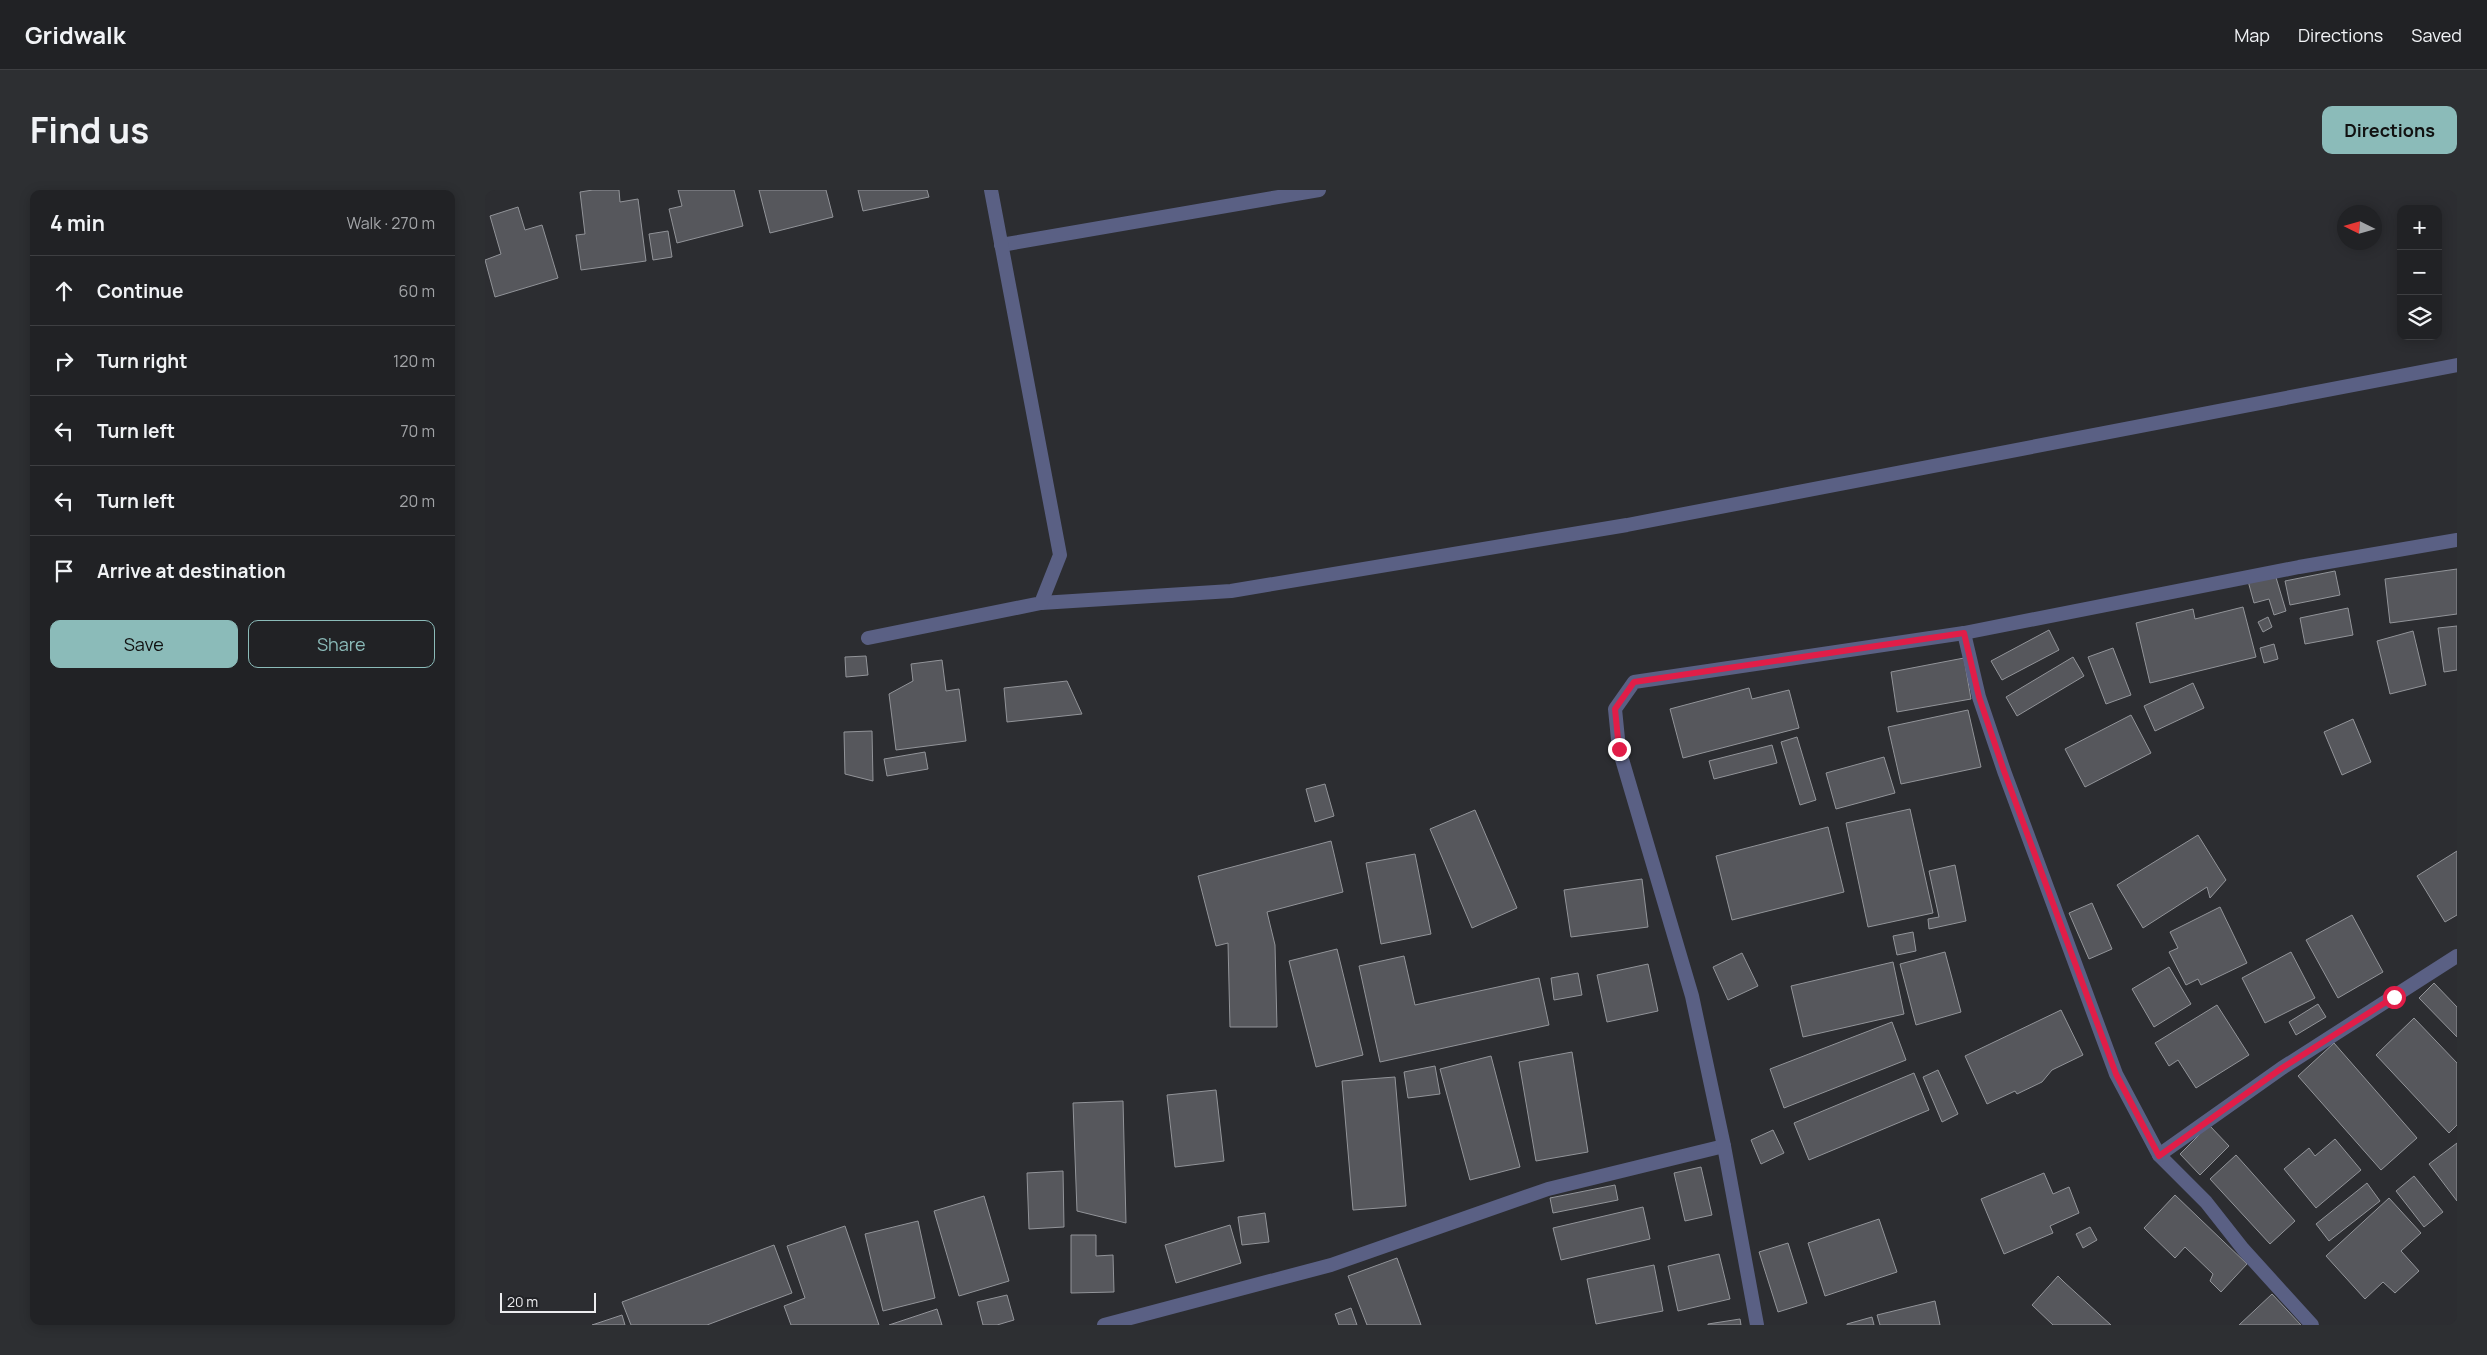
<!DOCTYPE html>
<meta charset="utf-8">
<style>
body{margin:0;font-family:Manrope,sans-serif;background:#2d2f32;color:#f1f3f6}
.controls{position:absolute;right:15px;top:15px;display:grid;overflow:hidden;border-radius:10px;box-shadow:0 2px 12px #0003}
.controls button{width:45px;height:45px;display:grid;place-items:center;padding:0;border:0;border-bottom:1px solid #3e3f42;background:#212225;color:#f1f3f6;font:25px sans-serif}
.compass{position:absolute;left:1852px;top:15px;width:45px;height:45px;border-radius:50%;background:#212225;box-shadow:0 2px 12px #0003;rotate:275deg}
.scale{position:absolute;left:15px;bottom:12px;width:96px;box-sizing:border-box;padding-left:5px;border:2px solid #ececef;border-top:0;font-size:14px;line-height:18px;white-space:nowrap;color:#ececef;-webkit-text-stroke:4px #222327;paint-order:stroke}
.stop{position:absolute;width:15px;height:15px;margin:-11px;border:4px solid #e11d48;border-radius:50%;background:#fff}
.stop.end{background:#e11d48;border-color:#fff;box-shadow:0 1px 5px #0008}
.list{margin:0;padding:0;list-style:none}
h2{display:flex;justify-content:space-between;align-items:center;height:65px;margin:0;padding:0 20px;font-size:21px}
h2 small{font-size:16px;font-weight:400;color:#a2a4a7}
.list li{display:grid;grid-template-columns:32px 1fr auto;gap:15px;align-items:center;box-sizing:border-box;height:70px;padding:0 20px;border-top:1px solid #3e3f42}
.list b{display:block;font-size:19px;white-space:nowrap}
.list em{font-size:16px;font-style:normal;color:#a2a4a7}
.actions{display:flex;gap:10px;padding:15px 20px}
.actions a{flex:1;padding:11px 0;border:1px solid #8bbbb9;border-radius:10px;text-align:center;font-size:18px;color:#8bbbb9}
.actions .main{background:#8bbbb9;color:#111}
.icon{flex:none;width:28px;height:28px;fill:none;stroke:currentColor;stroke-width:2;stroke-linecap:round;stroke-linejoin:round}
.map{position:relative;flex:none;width:1972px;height:1135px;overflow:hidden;border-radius:10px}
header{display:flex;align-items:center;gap:30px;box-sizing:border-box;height:70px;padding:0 25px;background:#212225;border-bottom:1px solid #3e3f42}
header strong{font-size:24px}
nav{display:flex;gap:28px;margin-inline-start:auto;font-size:18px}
.intro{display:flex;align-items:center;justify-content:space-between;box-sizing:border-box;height:120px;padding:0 30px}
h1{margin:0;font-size:35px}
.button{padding:12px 22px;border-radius:10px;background:#8bbbb9;color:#111;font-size:18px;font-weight:700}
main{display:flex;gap:30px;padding:0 30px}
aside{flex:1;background:#212225;border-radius:10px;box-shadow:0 2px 12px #0003}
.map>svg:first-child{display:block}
.building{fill:#56575c;stroke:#929499}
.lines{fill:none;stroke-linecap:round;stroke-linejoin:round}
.minor{stroke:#5a6084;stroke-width:14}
.route{stroke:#e11d48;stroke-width:6}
</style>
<header>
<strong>Gridwalk</strong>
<nav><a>Map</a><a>Directions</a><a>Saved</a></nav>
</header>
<div class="intro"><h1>Find us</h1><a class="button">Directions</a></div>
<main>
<aside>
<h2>4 min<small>Walk · 270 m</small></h2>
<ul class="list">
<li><svg class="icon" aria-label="ahead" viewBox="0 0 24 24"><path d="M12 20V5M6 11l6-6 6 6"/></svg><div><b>Continue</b></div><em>60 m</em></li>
<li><svg class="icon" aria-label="right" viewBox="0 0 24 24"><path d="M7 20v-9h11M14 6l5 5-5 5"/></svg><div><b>Turn right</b></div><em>120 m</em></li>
<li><svg class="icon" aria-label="left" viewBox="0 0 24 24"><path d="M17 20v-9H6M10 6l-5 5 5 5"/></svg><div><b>Turn left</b></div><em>70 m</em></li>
<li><svg class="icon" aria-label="left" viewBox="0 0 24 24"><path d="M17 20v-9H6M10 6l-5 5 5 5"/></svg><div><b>Turn left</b></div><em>20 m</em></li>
<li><svg class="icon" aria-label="arrive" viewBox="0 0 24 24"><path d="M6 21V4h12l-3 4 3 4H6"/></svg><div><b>Arrive at destination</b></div></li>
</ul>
<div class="actions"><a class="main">Save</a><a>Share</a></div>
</aside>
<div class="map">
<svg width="1972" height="1135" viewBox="0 0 1972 1135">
<rect width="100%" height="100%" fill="#2c2d31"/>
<g class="building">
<path d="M108 0H134L135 12 153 9 161 71 96 80 91 45 100 44 95 2Z"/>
<path d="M193 0H249L258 36 192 53 184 19 197 16Z"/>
<path d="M274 0H341L348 27 285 43Z"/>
<path d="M373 0H442L444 7 378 21Z"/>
<path d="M33 17 40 40 57 35 73 88 10 107 0 70 16 64 5 26Z"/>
<path d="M183 41 187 67 168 70 164 44Z"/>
<path d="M1972 379V424L1905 433 1900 389Z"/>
<path d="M1850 381 1855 405 1805 415 1800 391Z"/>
<path d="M1790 384 1801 421 1789 425 1784 409 1769 413 1763 391Z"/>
<path d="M1758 417 1771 467 1665 493 1651 433 1708 419 1710 429Z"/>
<path d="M1863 418 1868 445 1820 454 1815 428Z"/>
<path d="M1783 427 1787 437 1778 442 1773 432Z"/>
<path d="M1972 436V480L1959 482 1953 438Z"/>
<path d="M1564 440 1574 460 1517 490 1506 471Z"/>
<path d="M1928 441 1941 495 1905 504 1892 451Z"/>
<path d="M1789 454 1793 469 1779 473 1775 458Z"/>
<path d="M1628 458 1646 505 1621 514 1603 467Z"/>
<path d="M381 466 383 485 361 487 360 467Z"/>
<path d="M1588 467 1599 486 1532 526 1521 507Z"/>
<path d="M1479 468 1486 509 1412 522 1406 482Z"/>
<path d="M457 470 461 501 474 499 481 551 411 560 404 504 428 491 426 474Z"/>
<path d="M582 491 597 524 522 532 519 498Z"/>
<path d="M1708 493 1719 518 1670 541 1659 516Z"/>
<path d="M1264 498 1267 509 1304 500 1314 538 1198 568 1185 519Z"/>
<path d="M1483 520 1496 577 1416 594 1403 537Z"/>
<path d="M1646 525 1666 563 1600 597 1580 559Z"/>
<path d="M1868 529 1886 572 1857 585 1839 542Z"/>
<path d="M387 541 388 591 360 584 359 542Z"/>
<path d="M1312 547 1331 610 1315 615 1296 552Z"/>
<path d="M1287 555 1292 573 1229 589 1224 571Z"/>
<path d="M440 562 443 579 402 586 399 569Z"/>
<path d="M1399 567 1410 603 1351 619 1341 583Z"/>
<path d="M840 594 849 626 830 632 821 599Z"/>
<path d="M1425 619 1448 723 1383 737 1361 633Z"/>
<path d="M990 620 1032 718 987 738 945 639Z"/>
<path d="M1343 637 1359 702 1247 730 1231 666Z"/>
<path d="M1713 645 1741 690 1725 708 1722 697 1658 738 1632 695Z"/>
<path d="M846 651 858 702 782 722 790 755 792 837H745L743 753 731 756 713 686Z"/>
<path d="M1972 661V725L1960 732 1932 686Z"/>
<path d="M930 664 946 744 896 754 881 673Z"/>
<path d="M1470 675 1481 731 1444 739 1443 729 1454 727 1444 681Z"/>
<path d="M1157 689 1163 737 1086 747 1079 700Z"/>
<path d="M1607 713 1627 759 1604 769 1584 723Z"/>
<path d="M1735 717 1762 773 1716 795 1713 789 1701 795 1684 762 1693 758 1685 742Z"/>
<path d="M1867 725 1898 782 1853 808 1821 750Z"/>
<path d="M1428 742 1431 761 1412 765 1408 746Z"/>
<path d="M852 759 878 865 831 877 804 771Z"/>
<path d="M1460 762 1476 822 1431 835 1415 774Z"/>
<path d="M1806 762 1830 808 1780 833 1757 788Z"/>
<path d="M1257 763 1273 796 1243 810 1228 777Z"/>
<path d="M919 766 930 815 1054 788 1064 835 895 872 874 776Z"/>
<path d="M1408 772 1419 824 1318 847 1306 796Z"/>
<path d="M1163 774 1173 821 1122 832 1112 785Z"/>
<path d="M1684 777 1706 814 1669 837 1647 799Z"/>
<path d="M1093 783 1097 805 1069 810 1066 788Z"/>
<path d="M1949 793 1972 817V847L1934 808Z"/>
<path d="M1833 814 1841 827 1811 845 1804 832Z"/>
<path d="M1732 815 1764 865 1711 898 1693 870 1684 876 1670 853Z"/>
<path d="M1576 820 1598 865 1567 880 1557 892 1532 904 1530 901 1502 914 1480 866Z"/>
<path d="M1929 828 1972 873V935L1964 943 1891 865Z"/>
<path d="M1407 832 1421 870 1299 918 1285 879Z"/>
<path d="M1849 853 1932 948 1896 980 1813 886Z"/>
<path d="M1087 862 1103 962 1051 971 1034 872Z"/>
<path d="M1006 866 1035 977 985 990 955 879Z"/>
<path d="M950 876 955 904 923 908 919 882Z"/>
<path d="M1453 880 1473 924 1457 932 1438 887Z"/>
<path d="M1429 883 1444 920 1324 970 1309 933Z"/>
<path d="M910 887 921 1016 868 1020 857 891Z"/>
<path d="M731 900 739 971 690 977 682 905Z"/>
<path d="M638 911 641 1033 592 1021 588 913Z"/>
<path d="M1724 935 1744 956 1715 985 1695 964Z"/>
<path d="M1288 940 1299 963 1276 974 1266 950Z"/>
<path d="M1850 949 1876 980 1831 1018 1799 979 1824 958 1830 966Z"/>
<path d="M1972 953V1011L1944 974Z"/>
<path d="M1751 965 1810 1031 1785 1054 1725 989Z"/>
<path d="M1216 977 1227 1025 1200 1031 1189 983Z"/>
<path d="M578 981 579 1037 544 1039 542 983Z"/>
<path d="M1559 983 1568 1004 1584 997 1594 1023 1565 1036 1568 1043 1519 1064 1496 1009Z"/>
<path d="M1929 986 1958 1022 1939 1037 1911 1001Z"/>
<path d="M1882 993 1895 1011 1844 1051 1831 1034Z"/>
<path d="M1130 995 1133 1010 1068 1023 1065 1008Z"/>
<path d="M1690 1005 1762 1074 1736 1102 1725 1091 1728 1084 1700 1057 1690 1068 1659 1038Z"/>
<path d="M499 1006 524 1091 474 1106 449 1021Z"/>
<path d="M1904 1008 1936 1043 1916 1061 1934 1081 1910 1103 1898 1092 1880 1109 1841 1066Z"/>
<path d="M1158 1017 1165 1049 1076 1070 1068 1038Z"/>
<path d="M780 1023 784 1052 757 1055 753 1027Z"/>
<path d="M1394 1029 1412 1082 1340 1106 1323 1053Z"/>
<path d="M433 1031 450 1108 398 1121 380 1044Z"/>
<path d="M745 1035 756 1073 691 1093 680 1055Z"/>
<path d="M360 1036 394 1135H306L299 1116 320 1108 302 1056Z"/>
<path d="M1605 1037 1612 1050 1598 1058 1591 1044Z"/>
<path d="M586 1045H611V1066L628 1065 629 1102 586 1103Z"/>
<path d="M1303 1053 1322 1113 1293 1122 1274 1062Z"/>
<path d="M289 1055 307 1103 222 1135H146L137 1112Z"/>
<path d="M1234 1064 1245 1109 1193 1121 1183 1076Z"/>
<path d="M912 1068 936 1135H882L863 1086Z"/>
<path d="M1169 1075 1178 1121 1111 1134 1102 1089Z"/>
<path d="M1573 1086 1579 1092 1626 1135H1568L1547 1115Z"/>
<path d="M1787 1104 1816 1135H1754Z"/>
<path d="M522 1105 529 1130 512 1135H498L492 1112Z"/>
<path d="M1450 1111 1455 1135H1395L1392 1125Z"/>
<path d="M866 1118 872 1135H854L850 1124Z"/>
<path d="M452 1119 457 1135H404Z"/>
<path d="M137 1125 140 1135H107Z"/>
<path d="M1387 1127 1389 1135H1362V1134Z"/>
<path d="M1255 1129 1256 1135H1223V1134Z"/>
</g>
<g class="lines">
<g class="minor">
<path d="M516 55 834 0"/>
<path d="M556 413 746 401 1142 335 1972 175"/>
<path d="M1479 443 1494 507 1519 581 1631 884 1674 965 1721 1012 1758 1059 1827 1135"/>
<path d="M383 448 556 413 575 365 506 0"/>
<path d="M1674 965 1797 878 1972 766"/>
<path d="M619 1135 846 1075 1063 999 1239 956"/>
<path d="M1272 1135 1239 956 1207 806 1134 559 1130 519 1149 492 1479 443 1814 377 1972 350"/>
</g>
</g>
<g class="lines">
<path class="route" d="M1134 559 1130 519 1149 492 1479 443 1494 507 1519 581 1631 884 1674 966 1797 878 1909 807"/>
</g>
</svg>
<div class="controls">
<button>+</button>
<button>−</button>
<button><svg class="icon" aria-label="layers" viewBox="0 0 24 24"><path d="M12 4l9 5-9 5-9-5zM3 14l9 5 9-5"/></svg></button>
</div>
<svg class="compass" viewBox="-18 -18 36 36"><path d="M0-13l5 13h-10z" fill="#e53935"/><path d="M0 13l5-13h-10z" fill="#a2a4a7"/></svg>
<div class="scale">20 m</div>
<div class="stop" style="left:1909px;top:807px"></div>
<div class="stop end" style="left:1134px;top:559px"></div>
</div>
</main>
